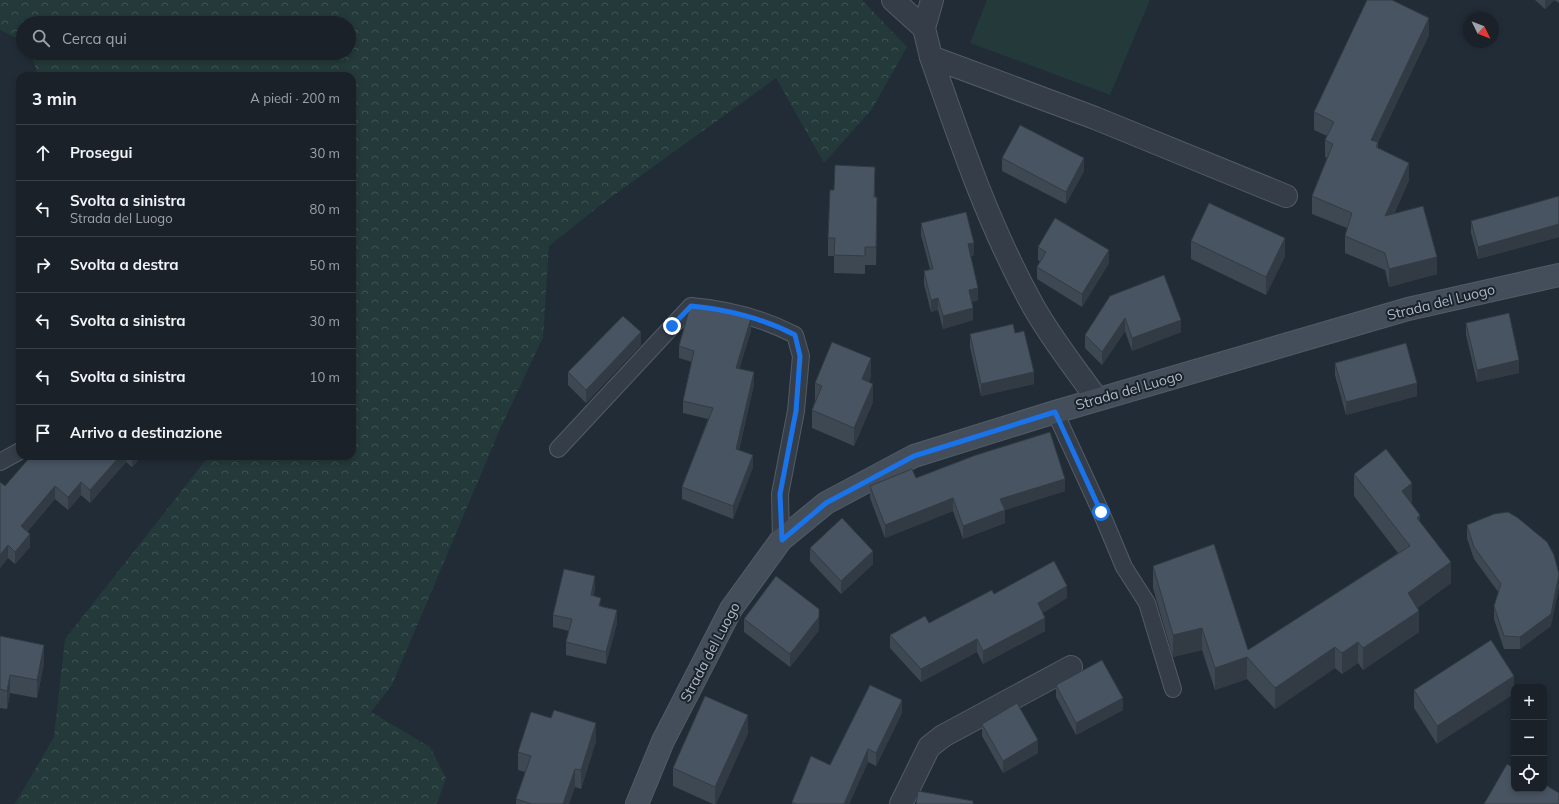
<!DOCTYPE html>
<html lang="it">
<meta charset="utf-8">
<style>
body{margin:0;font-family:Mulish,sans-serif;background:#232931;color:#f1f3f6}
.controls{position:absolute;right:12px;bottom:12px;display:grid;overflow:hidden;border-radius:8px;box-shadow:0 2px 6px #0003}
.controls button{width:36px;height:36px;display:grid;place-items:center;padding:0;border:0;border-bottom:1px solid #383e46;background:#1a2129;color:#f1f3f6;font:20px sans-serif}
.compass{position:absolute;left:1463px;top:12px;width:36px;height:36px;border-radius:50%;background:#1a2129;box-shadow:0 2px 6px #0003;rotate:133deg}
.stop{position:absolute;width:12px;height:12px;margin:-9px;border:3px solid #1a73e8;border-radius:50%;background:#fff}
.stop.end{background:#1a73e8;border-color:#fff;box-shadow:0 1px 4px #0008}
.list{margin:0;padding:0;list-style:none}
h2{display:flex;justify-content:space-between;align-items:center;height:52px;margin:0;padding:0 16px;font-size:17px}
h2 small{font-size:13px;font-weight:400;color:#9fa3a8}
.list li{display:grid;grid-template-columns:26px 1fr auto;gap:12px;align-items:center;box-sizing:border-box;height:56px;padding:0 16px;border-top:1px solid #383e46}
.list b{display:block;font-size:15px;white-space:nowrap}
.list p{margin:0;font-size:13px;white-space:nowrap;color:#9fa3a8}
.list em{font-size:13px;font-style:normal;color:#9fa3a8}
.icon{flex:none;width:22px;height:22px;fill:none;stroke:currentColor;stroke-width:2;stroke-linecap:round;stroke-linejoin:round}
.map{position:relative;flex:none;width:1559px;height:804px;overflow:hidden}
.search{position:absolute;background:#1a2129;box-shadow:0 2px 6px #0003;left:16px;top:16px;width:340px;height:44px;display:flex;align-items:center;gap:10px;box-sizing:border-box;padding:0 14px;border-radius:22px;color:#9fa3a8;font-size:15px}
.panel{position:absolute;background:#1a2129;box-shadow:0 2px 6px #0003;left:16px;top:72px;width:340px;height:388px;border-radius:12px}
.map>svg:first-child{display:block}
.forest{fill:url(#forest-crowns)}
.park{fill:#243939}
.lines{fill:none;stroke-linecap:round;stroke-linejoin:round}
.lane-casing{stroke:#525c65;stroke-width:18}
.street-casing{stroke:#525c65;stroke-width:24}
.secondary-casing{stroke:#525c65;stroke-width:24}
.lane{stroke:#353e48;stroke-width:16}
.street{stroke:#353e48;stroke-width:22}
.secondary{stroke:#434e5a;stroke-width:22}
.wall{fill:#3e4853}
.shaded-wall{fill:#323b44}
.building{fill:#485461;stroke:#323b44}
.route{stroke:#1a73e8;stroke-width:5}
.labels{text-anchor:middle;stroke-width:4;stroke-linejoin:round;paint-order:stroke}
.street-label{font-size:14px;fill:#afb9c4;stroke:#1a232c}
</style>
<div class="map">
<svg width="1559" height="804" viewBox="0 0 1559 804">
<defs>
<pattern id="forest-crowns" width="20" height="18" patternUnits="userSpaceOnUse"><rect width="20" height="18" fill="#243939"/><path d="M2 6a3 3 0 1 1 6 0M12 15a3 3 0 1 1 6 0" fill="none" stroke="#415454"/></pattern>
</defs>
<rect width="100%" height="100%" fill="#222c37"/>
<path class="forest" d="M0 0H862L907 47 872 109 824 163 776 78 603 203 549 246 543 337 500 429 392 685 371 712 430 747 446 778 437 804H15L54 737 65 639 209 456H352V76H38L31 53H349V23H23V41L0 30Z"/>
<path class="park" d="M987 0H1150L1110 95 970 43Z"/>
<g class="lines">
<defs>
<g id="lane">
<path d="M1055 412 1101 512 1124 567 1147 603 1173 689"/>
<path d="M558 449 691 306C726 309 764 319 795 335L801 356 796 411 780 494 781 540"/>
<path d="M0 462 20 451"/>
</g>
<g id="street">
<path d="M893 0 924 28"/>
<path d="M931 57 924 28 932 0"/>
<path d="M1097 399C1075 368 1050 337 1032 304 989 226 960 141 931 57L1095 118 1286 196"/>
<path d="M901 804 929 747 943 736 1071 667"/>
</g>
<path id="secondary" d="M637 804 663 741 731 609 781 540 826 503 914 456 1055 412 1408 309 1559 275"/>
</defs>
<use href="#lane" class="lane-casing"/>
<use href="#street" class="street-casing"/>
<use href="#secondary" class="secondary-casing"/>
<use href="#lane" class="lane"/>
<use href="#street" class="street"/>
<use href="#secondary" class="secondary"/>
</g>
<g class="wall">
<path d="M1535 0H1559V3L1554 0 1545 9Z"/>
<path d="M1429 35 1378 142V148L1409 180 1394 214 1437 274 1389 287 1385 270 1345 253V236L1347 228 1312 214V196L1327 158 1325 157V140L1327 136 1314 130V112Z"/>
<path d="M1002 158 1084 171 1066 204 1002 171Z"/>
<path d="M875 185V197L877 215 876 265H865V274L834 273V256H828V238L834 190Z"/>
<path d="M1559 197V237L1478 259 1471 233V221Z"/>
<path d="M921 223 974 255 971 256 978 300 972 302 973 320 943 329 938 310 931 312 924 284V271L930 269 921 235Z"/>
<path d="M1191 241 1285 256 1266 295 1191 259Z"/>
<path d="M1038 247 1109 263 1082 307 1037 279V267L1040 261 1038 260Z"/>
<path d="M1164 275 1181 332 1132 351 1125 331 1102 365 1085 348V335Z"/>
<path d="M1466 323 1519 373 1477 382 1466 335Z"/>
<path d="M751 331 739 369 754 384 739 450 753 467 733 519 682 499V487L708 419 683 413V401L692 362 679 358V346Z"/>
<path d="M1015 333 1034 384 981 396 970 347V334Z"/>
<path d="M641 345 586 403 568 385V372Z"/>
<path d="M1335 363 1417 396 1346 415 1335 375Z"/>
<path d="M871 376 869 382 873 402 854 446 812 428V410L815 401V383Z"/>
<path d="M31 456H142L132 467 126 462 90 503 81 495 68 510 55 499 27 532 30 547 15 564 8 558 0 568V482L5 486Z"/>
<path d="M1354 474 1420 523 1451 583 1417 608 1419 632 1363 670 1358 663 1342 674 1335 668 1275 709 1247 679 1215 690 1202 650 1173 657 1153 588V566L1248 650 1398 553 1354 496Z"/>
<path d="M916 478 1065 491 1005 510V523L963 539 953 511 885 538 870 498V486Z"/>
<path d="M1467 525 1551 626 1520 649H1504L1494 619V606L1499 593 1474 559 1467 538Z"/>
<path d="M810 548 873 564 841 594 810 561Z"/>
<path d="M595 589 593 596 601 606 617 623 606 664 566 655V642L569 631 553 627V615Z"/>
<path d="M994 594 1067 598 1042 613 1045 631 983 664 977 652 921 682 890 648V635L929 623Z"/>
<path d="M744 619 819 630 790 667 744 632Z"/>
<path d="M0 636 44 663 37 698 10 693 7 709 0 708Z"/>
<path d="M1491 640 1437 744 1414 708V690Z"/>
<path d="M1056 685 1123 710 1076 735 1056 697Z"/>
<path d="M902 713 876 766 868 762 849 804H792V802L830 765Z"/>
<path d="M982 724 1038 753 1003 773 982 736Z"/>
<path d="M748 733 716 804H713L673 786V768Z"/>
<path d="M596 741 581 789 575 787 569 804H516V799L525 772 518 770V752Z"/>
</g>
<g class="shaded-wall">
<path d="M1545 0H1554L1545 9Z"/>
<path d="M1429 18V35L1371 157V140Z"/>
<path d="M1084 158V171L1066 204V192Z"/>
<path d="M1409 163V180L1385 233V216Z"/>
<path d="M877 197V215L876 265V247Z"/>
<path d="M1559 224V237L1478 259V247Z"/>
<path d="M1285 238V256L1266 295V277Z"/>
<path d="M974 243V255L968 257V244Z"/>
<path d="M1109 250V263L1082 307V294Z"/>
<path d="M1437 257V274L1389 287V269Z"/>
<path d="M978 288V300L969 303V290Z"/>
<path d="M938 298V310L931 312V300Z"/>
<path d="M973 308V320L943 329V316Z"/>
<path d="M751 318V331L736 380V368Z"/>
<path d="M1125 318V331L1102 365V352Z"/>
<path d="M1181 320V332L1132 351V338Z"/>
<path d="M641 332V345L586 403V390Z"/>
<path d="M871 358V376L862 397V379Z"/>
<path d="M1519 360V373L1477 382V370Z"/>
<path d="M754 372V384L736 461V449Z"/>
<path d="M1034 372V384L981 396V384Z"/>
<path d="M1417 383V396L1346 415V402Z"/>
<path d="M873 384V402L854 446V428Z"/>
<path d="M753 455V467L733 519V506Z"/>
<path d="M120 456H126V462L90 503V490Z"/>
<path d="M132 456H142L132 467Z"/>
<path d="M1065 479V491L1005 510V523L963 539V526L1000 499Z"/>
<path d="M81 482V495L68 510V497Z"/>
<path d="M1412 483V504L1402 491Z"/>
<path d="M55 486V499L21 539V526Z"/>
<path d="M953 498V511L885 538V525Z"/>
<path d="M1420 515V537L1417 518Z"/>
<path d="M30 534V547L15 564V552Z"/>
<path d="M8 545V558L0 568V555Z"/>
<path d="M873 551V564L841 594V581Z"/>
<path d="M1451 562V583L1408 615V593Z"/>
<path d="M1559 575V588L1551 626 1520 649V637Z"/>
<path d="M595 576V589L591 608V595Z"/>
<path d="M1067 586V598L1038 616V603Z"/>
<path d="M617 610V623L606 664V652Z"/>
<path d="M1419 611V632L1363 670V648Z"/>
<path d="M819 617V630L790 667V654Z"/>
<path d="M1045 618V631L983 664V651Z"/>
<path d="M1202 628V650L1173 657V635Z"/>
<path d="M977 639V652L921 682V669Z"/>
<path d="M1358 642V663L1342 674V653Z"/>
<path d="M44 645V663L37 698V680Z"/>
<path d="M1335 647V668L1275 709V688Z"/>
<path d="M1247 657V679L1215 690V668Z"/>
<path d="M10 675V693L7 709V691Z"/>
<path d="M1514 676V694L1437 744V726Z"/>
<path d="M1123 698V710L1076 735V723Z"/>
<path d="M902 700V713L876 766V753Z"/>
<path d="M748 715V733L716 804H715V787Z"/>
<path d="M596 723V741L581 789V770Z"/>
<path d="M1038 740V753L1003 773V761Z"/>
<path d="M868 749V762L849 804H844Z"/>
<path d="M575 769V787L569 804H563Z"/>
</g>
<g class="building">
<path d="M1367 0H1392L1429 18 1371 140 1378 142 1376 147 1409 163 1385 216 1423 206 1437 257 1389 269 1385 253 1345 236 1352 213 1312 196 1333 144 1325 140 1334 122 1314 112Z"/>
<path d="M1020 125 1084 158 1066 192 1002 158Z"/>
<path d="M835 165 875 167 874 197H877L876 247H865V256L834 255 835 238H828L830 190H834Z"/>
<path d="M1559 196V224L1478 247 1471 221Z"/>
<path d="M1209 203 1285 238 1266 277 1191 241Z"/>
<path d="M966 212 974 243 968 244 978 288 969 290 973 308 943 316 938 298 931 300 928 288 924 271 933 269 921 223Z"/>
<path d="M1055 218 1109 250 1082 294 1037 267 1046 252 1038 247Z"/>
<path d="M1164 275 1181 320 1132 338 1125 318 1102 352 1085 335 1110 296Z"/>
<path d="M695 304 751 318 736 368 754 372 736 449 753 455 733 506 682 487 713 408 683 401 694 351 679 346 689 310Z"/>
<path d="M1509 313 1519 360 1477 370 1466 323Z"/>
<path d="M623 316 641 332 586 390 568 372Z"/>
<path d="M1013 324 1015 333 1024 331 1034 372 981 384 970 334Z"/>
<path d="M832 342 871 358 862 379 873 384 854 428 812 410 822 386 815 383Z"/>
<path d="M1406 343 1417 383 1346 402 1335 363Z"/>
<path d="M1050 432 1065 479 1000 499 1005 510 963 526 953 498 885 525 870 486 912 469 916 478 976 455Z"/>
<path d="M1386 449 1412 483 1402 491 1420 515 1417 518 1451 562 1408 593 1419 611 1363 648 1358 642 1342 653 1335 647 1275 688 1247 657 1215 668 1202 628 1173 635 1153 566 1214 544 1248 650 1410 546 1354 474Z"/>
<path d="M31 456H120L90 490 81 482 68 497 55 486 21 526 30 534 15 552 8 545 0 555V482L5 486Z"/>
<path d="M1508 512 1518 518 1547 542 1554 555 1559 574 1551 614 1520 637 1504 636 1494 606 1501 584 1474 547 1467 525 1494 514Z"/>
<path d="M842 518 873 551 841 581 810 548Z"/>
<path d="M1054 561 1067 586 1038 603 1045 618 983 651 977 639 921 669 890 635 925 616 929 623 992 590 994 594Z"/>
<path d="M564 569 595 576 591 595 601 598 599 606 617 610 606 652 566 642 572 619 553 615Z"/>
<path d="M776 576 819 609V617L790 654 744 619Z"/>
<path d="M0 636 44 645 37 680 10 675 7 691 0 689Z"/>
<path d="M1491 640 1514 676 1437 726 1414 690Z"/>
<path d="M1102 660 1123 698 1076 723 1056 685Z"/>
<path d="M870 685 902 700 876 753 868 749 844 804H796L792 802 811 756 830 765Z"/>
<path d="M705 696 748 715 715 787 673 768Z"/>
<path d="M1017 703 1038 740 1003 761 982 724Z"/>
<path d="M554 710 596 723 581 770 575 769 563 804H532L516 799 531 756 518 752 531 712 551 718Z"/>
<path d="M1507 764 1514 768V789H1544V784L1559 793V804H1484Z"/>
<path d="M918 791 973 801V804H916Z"/>
</g>
<g class="lines">
<path class="route" d="M672 326 691 306C726 309 765 319 795 335L800 356 796 411 780 494 782 540 826 503 914 456 1055 412 1101 512"/>
</g>
<g class="labels">
<g class="street-label">
<text transform="translate(1441 302) rotate(-14)" y="5">Strada del Luogo</text>
<text transform="translate(1129 390) rotate(-16)" y="5">Strada del Luogo</text>
<text transform="translate(710 652) rotate(-62)" y="5">Strada del Luogo</text>
</g>
</g>
</svg>
<div class="controls">
<button>+</button>
<button>−</button>
<button><svg class="icon" aria-label="locate" viewBox="0 0 24 24"><circle cx="12" cy="12" r="6"/><path d="M12 2v4M12 18v4M2 12h4M18 12h4"/></svg></button>
</div>
<svg class="compass" viewBox="-18 -18 36 36"><path d="M0-13l5 13h-10z" fill="#e53935"/><path d="M0 13l5-13h-10z" fill="#9fa3a8"/></svg>
<div class="stop" style="left:1101px;top:512px"></div>
<div class="stop end" style="left:672px;top:326px"></div>
<div class="search"><svg class="icon" aria-label="search" viewBox="0 0 24 24"><circle cx="10" cy="10" r="6"/><path d="M15 15l6 6"/></svg>Cerca qui</div>
<section class="panel">
<h2>3 min<small>A piedi · 200 m</small></h2>
<ul class="list">
<li><svg class="icon" aria-label="ahead" viewBox="0 0 24 24"><path d="M12 20V5M6 11l6-6 6 6"/></svg><div><b>Prosegui</b></div><em>30 m</em></li>
<li><svg class="icon" aria-label="left" viewBox="0 0 24 24"><path d="M17 20v-9H6M10 6l-5 5 5 5"/></svg><div><b>Svolta a sinistra</b><p>Strada del Luogo</p></div><em>80 m</em></li>
<li><svg class="icon" aria-label="right" viewBox="0 0 24 24"><path d="M7 20v-9h11M14 6l5 5-5 5"/></svg><div><b>Svolta a destra</b></div><em>50 m</em></li>
<li><svg class="icon" aria-label="left" viewBox="0 0 24 24"><path d="M17 20v-9H6M10 6l-5 5 5 5"/></svg><div><b>Svolta a sinistra</b></div><em>30 m</em></li>
<li><svg class="icon" aria-label="left" viewBox="0 0 24 24"><path d="M17 20v-9H6M10 6l-5 5 5 5"/></svg><div><b>Svolta a sinistra</b></div><em>10 m</em></li>
<li><svg class="icon" aria-label="arrive" viewBox="0 0 24 24"><path d="M6 21V4h12l-3 4 3 4H6"/></svg><div><b>Arrivo a destinazione</b></div></li>
</ul>
</section>
</div>
